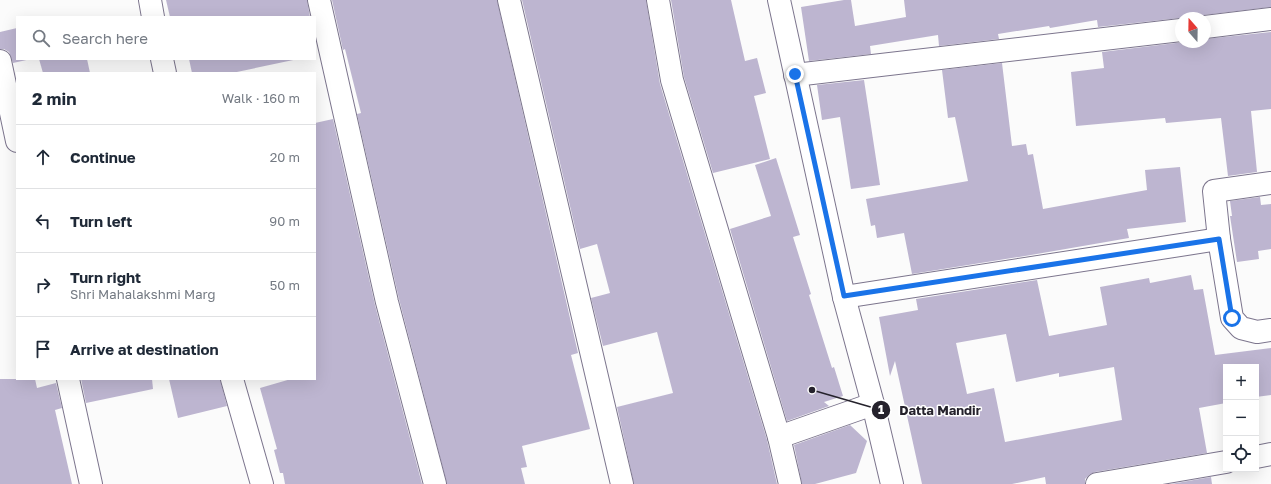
<!DOCTYPE html>
<meta charset="utf-8">
<style>
body{margin:0;font-family:"Golos Text",sans-serif;background:#f6f6f7;color:#1f2937}
.controls{position:absolute;right:12px;bottom:12px;display:grid;overflow:hidden;border-radius:0px;box-shadow:0 4px 16px #0002}
.controls button{width:36px;height:36px;display:grid;place-items:center;padding:0;border:0;border-bottom:1px solid #e0e1e3;background:#fff;color:#1f2937;font:20px sans-serif}
.compass{position:absolute;left:1175px;top:12px;width:36px;height:36px;border-radius:50%;background:#fff;box-shadow:0 4px 16px #0002;rotate:340deg}
.stop{position:absolute;width:12px;height:12px;margin:-9px;border:3px solid #1a73e8;border-radius:50%;background:#fff}
.stop.end{background:#1a73e8;border-color:#fff;box-shadow:0 1px 4px #0008}
.list{margin:0;padding:0;list-style:none}
h2{display:flex;justify-content:space-between;align-items:center;height:52px;margin:0;padding:0 16px;font-size:17px}
h2 small{font-size:13px;font-weight:400;color:#747a83}
.list li{display:grid;grid-template-columns:26px 1fr auto;gap:12px;align-items:center;box-sizing:border-box;height:64px;padding:0 16px;border-top:1px solid #e0e1e3}
.list b{display:block;font-size:15px;white-space:nowrap}
.list p{margin:0;font-size:13px;white-space:nowrap;color:#747a83}
.list em{font-size:13px;font-style:normal;color:#747a83}
.icon{flex:none;width:22px;height:22px;fill:none;stroke:currentColor;stroke-width:2;stroke-linecap:round;stroke-linejoin:round}
.map{position:relative;flex:none;width:1271px;height:484px;overflow:hidden}
.search{position:absolute;background:#fff;box-shadow:0 4px 16px #0002;left:16px;top:16px;width:300px;height:44px;display:flex;align-items:center;gap:10px;box-sizing:border-box;padding:0 14px;border-radius:0px;color:#747a83;font-size:15px}
.panel{position:absolute;background:#fff;box-shadow:0 4px 16px #0002;left:16px;top:72px;width:300px;height:308px;border-radius:0px}
.map>svg:first-child{display:block}
.building{fill:#bdb5d0;fill-rule:evenodd}
.lines{fill:none;stroke-linecap:round;stroke-linejoin:round}
.street-casing{stroke:#7c758d;stroke-width:24}
.street{stroke:#fff;stroke-width:22}
.route{stroke:#1a73e8;stroke-width:5}
.leader{fill:none;stroke:#25222c;stroke-width:1.5}
.callout-dot{fill:#25222c;stroke:#fff;stroke-width:1.5}
.mark-label{font-size:12px;text-anchor:middle;font-weight:bold;fill:#fff}
.callout-label{font-size:13px;text-anchor:middle;font-weight:bold;fill:#25222c;stroke:#fff;stroke-width:3;stroke-linejoin:round;paint-order:stroke}
</style>
<div class="map">
<svg width="1271" height="484" viewBox="0 0 1271 484">
<rect width="100%" height="100%" fill="#fbfbfb"/>
<g class="building">
<path d="M166 0H307L310 17H170Z"/>
<path d="M332 0H497L578 353 571 355 590 429 522 446 527 467 521 468 525 484H447L399 299 357 114 361 113 345 49 343 50Z"/>
<path d="M522 0H646L660 84 767 440 777 484H634L617 407 673 393 657 332 603 346 591 298 610 293 597 244 580 249Z"/>
<path d="M671 0H731L745 61 757 58 766 93 754 96 770 159 713 173 684 77Z"/>
<path d="M844 0H851L855 26 906 17 904 0H1271V7L1204 15 1197 18H1180L1098 27 1097 20 1050 28 1049 26 998 34 999 39 939 46 938 35 870 46 871 54 809 61 801 7Z"/>
<path d="M17 28V59H31L13 63 9 52 4 49H0V32Z"/>
<path d="M1271 32V109L1251 111 1257 172 1228 176 1221 118 1166 123 1165 118 1076 126 1071 72 1104 68 1102 52 1184 42H1205V39Z"/>
<path d="M39 59H87L90 73H43Z"/>
<path d="M189 59H298L232 73H192Z"/>
<path d="M1002 63 1012 146 1026 144 1028 155 1033 154 1043 209 1147 190 1145 170 1180 167 1186 222 1127 229 1129 238 1031 255 912 274 904 233 877 238 875 225 871 226 866 199 968 181 955 117 948 118 942 70Z"/>
<path d="M864 80 880 185 851 189 840 117 822 120 817 85Z"/>
<path d="M333 119 375 305 422 484H285L283 473H280L274 450 277 449 260 388 291 379H315V123Z"/>
<path d="M776 158 800 235 793 237 811 294 809 295 832 368 834 367 843 396 824 402 829 406 787 421 730 229 771 216 755 165Z"/>
<path d="M1260 197 1261 205 1271 204V249L1258 251 1259 259 1237 262 1230 216H1232L1230 201Z"/>
<path d="M1191 275 1194 290 1203 289 1215 355 1271 348V395L1256 397V367H1226V403L1199 408 1207 453 1095 472 1089 475 1085 479V484H1046L1045 477 1012 484H922L895 361 890 376 879 317 918 310 916 299 1037 280 1049 336 1107 325 1100 287 1149 278 1150 283ZM1006 334 1016 382 1059 373V377L1114 367 1122 420 1005 442 994 388 967 394 956 343Z"/>
<path d="M0 379H35L37 388 56 383 62 408 55 410 72 484H0Z"/>
<path d="M81 379H152L153 389 86 403Z"/>
<path d="M169 379H220L227 406 178 418Z"/>
<path d="M850 425 867 441 856 473 815 484H802L794 445Z"/>
<path d="M1211 477 1212 484H1171Z"/>
</g>
<g class="lines">
<defs>
<g id="street">
<path d="M150 0 153 17"/>
<path d="M319 0 387 302 435 484"/>
<path d="M509 0 622 484"/>
<path d="M658 0 672 80 779 437 790 484"/>
<path d="M779 0 844 297 873 404 892 484"/>
<path d="M1205 27 1271 19"/>
<path d="M162 59 165 73"/>
<path d="M0 61 17 141"/>
<path d="M795 75 1181 30"/>
<path d="M1271 183 1214 191 1219 239 1232 318 1241 328 1257 332 1271 330"/>
<path d="M844 297 1219 239"/>
<path d="M68 379 91 484"/>
<path d="M232 379 262 484"/>
<path d="M779 437 873 404"/>
<path d="M1256 457 1271 454"/>
<path d="M1097 484 1226 462"/>
</g>
</defs>
<use href="#street" class="street-casing"/>
<use href="#street" class="street"/>
</g>
<g class="lines">
<path class="route" d="M795 74 844 296 1219 239 1232 318"/>
</g>
<path class="leader" d="M812 390L881 410"/>
<g class="callout-dot">
<circle cx="812" cy="390" r="4"/>
<circle cx="881" cy="410" r="10"/>
</g>
<g class="mark-label">
<text x="881" y="414">1</text>
</g>
<g class="callout-label">
<text x="940" y="415">Datta Mandir</text>
</g>
</svg>
<div class="controls">
<button>+</button>
<button>−</button>
<button><svg class="icon" aria-label="locate" viewBox="0 0 24 24"><circle cx="12" cy="12" r="6"/><path d="M12 2v4M12 18v4M2 12h4M18 12h4"/></svg></button>
</div>
<svg class="compass" viewBox="-18 -18 36 36"><path d="M0-13l5 13h-10z" fill="#e53935"/><path d="M0 13l5-13h-10z" fill="#747a83"/></svg>
<div class="stop" style="left:1232px;top:318px"></div>
<div class="stop end" style="left:795px;top:74px"></div>
<div class="search"><svg class="icon" aria-label="search" viewBox="0 0 24 24"><circle cx="10" cy="10" r="6"/><path d="M15 15l6 6"/></svg>Search here</div>
<section class="panel">
<h2>2 min<small>Walk · 160 m</small></h2>
<ul class="list">
<li><svg class="icon" aria-label="ahead" viewBox="0 0 24 24"><path d="M12 20V5M6 11l6-6 6 6"/></svg><div><b>Continue</b></div><em>20 m</em></li>
<li><svg class="icon" aria-label="left" viewBox="0 0 24 24"><path d="M17 20v-9H6M10 6l-5 5 5 5"/></svg><div><b>Turn left</b></div><em>90 m</em></li>
<li><svg class="icon" aria-label="right" viewBox="0 0 24 24"><path d="M7 20v-9h11M14 6l5 5-5 5"/></svg><div><b>Turn right</b><p>Shri Mahalakshmi Marg</p></div><em>50 m</em></li>
<li><svg class="icon" aria-label="arrive" viewBox="0 0 24 24"><path d="M6 21V4h12l-3 4 3 4H6"/></svg><div><b>Arrive at destination</b></div></li>
</ul>
</section>
</div>
